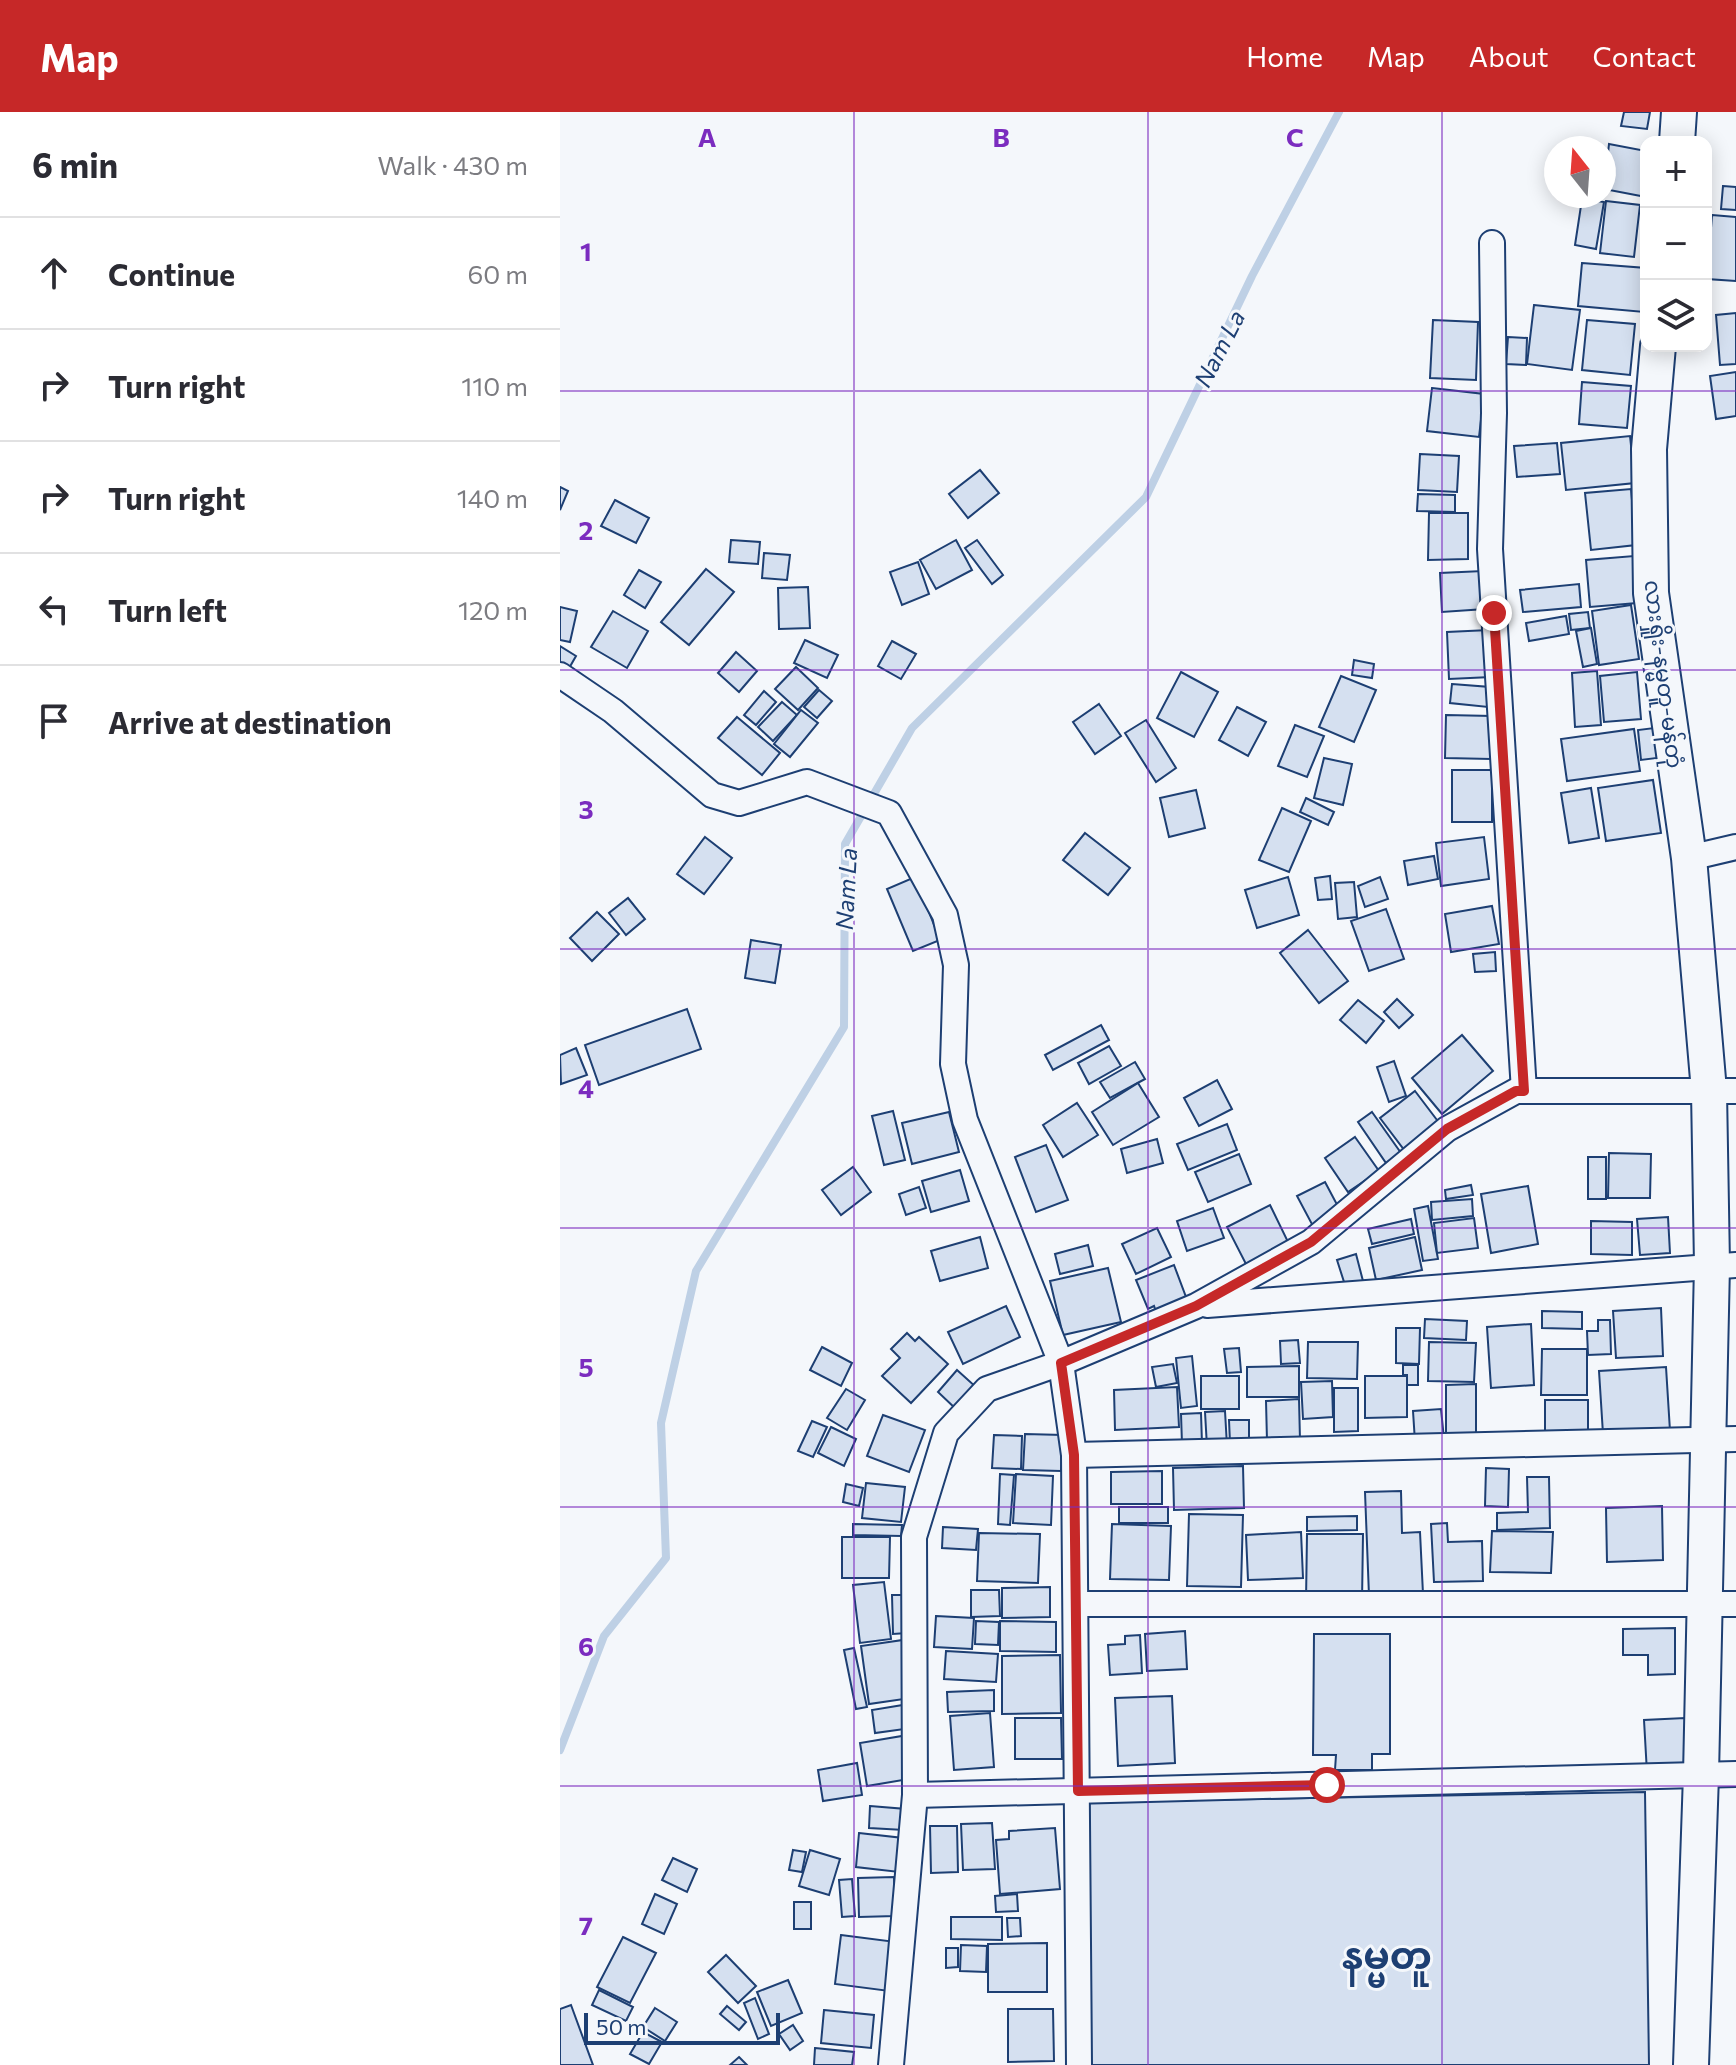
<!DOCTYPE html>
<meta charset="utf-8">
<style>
body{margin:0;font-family:Commissioner,"Noto Sans Myanmar",sans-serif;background:#f2f2f3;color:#2b2b33}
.controls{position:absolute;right:24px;top:24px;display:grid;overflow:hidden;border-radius:16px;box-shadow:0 4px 20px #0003}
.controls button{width:72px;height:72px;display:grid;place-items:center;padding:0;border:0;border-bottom:2px solid #e1e1e2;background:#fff;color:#2b2b33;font:40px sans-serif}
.compass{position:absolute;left:984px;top:24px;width:72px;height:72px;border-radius:50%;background:#fff;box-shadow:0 4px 20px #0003;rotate:343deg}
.scale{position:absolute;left:24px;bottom:20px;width:196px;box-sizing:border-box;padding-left:8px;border:4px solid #1d3f73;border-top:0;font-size:22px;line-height:28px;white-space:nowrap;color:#1d3f73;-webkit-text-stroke:6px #f4f7fb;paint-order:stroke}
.stop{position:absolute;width:24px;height:24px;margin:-18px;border:6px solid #c62828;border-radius:50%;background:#fff}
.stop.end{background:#c62828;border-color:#fff;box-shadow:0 2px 8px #0008}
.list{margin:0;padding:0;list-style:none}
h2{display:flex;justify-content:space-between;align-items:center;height:104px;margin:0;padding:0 32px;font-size:34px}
h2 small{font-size:26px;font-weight:400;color:#7c7c81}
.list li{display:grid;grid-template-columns:52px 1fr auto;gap:24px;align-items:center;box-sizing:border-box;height:112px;padding:0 32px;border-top:2px solid #e1e1e2}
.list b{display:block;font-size:30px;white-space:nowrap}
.list em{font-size:26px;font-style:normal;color:#7c7c81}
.icon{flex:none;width:44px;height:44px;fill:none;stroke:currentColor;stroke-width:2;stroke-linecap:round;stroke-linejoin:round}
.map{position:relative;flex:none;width:1176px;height:1953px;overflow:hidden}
header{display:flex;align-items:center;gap:48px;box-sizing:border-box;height:112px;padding:0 40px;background:#c62828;color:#fff}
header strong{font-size:38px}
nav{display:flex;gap:44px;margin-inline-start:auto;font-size:28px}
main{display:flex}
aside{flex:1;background:#fff}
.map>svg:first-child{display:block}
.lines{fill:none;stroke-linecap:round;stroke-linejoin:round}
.stream{stroke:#bed0e5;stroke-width:8}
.building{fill:#d5e0f0;stroke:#1d3f73;stroke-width:2}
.street-casing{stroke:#1d3f73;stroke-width:28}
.secondary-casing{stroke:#1d3f73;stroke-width:38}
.street{stroke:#f4f7fb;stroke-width:24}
.secondary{stroke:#f4f7fb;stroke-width:34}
.route{stroke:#c62828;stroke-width:10}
.grid{fill:none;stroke:#7b2cbf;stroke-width:2;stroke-opacity:0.55}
.labels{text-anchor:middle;stroke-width:6;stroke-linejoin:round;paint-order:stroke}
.street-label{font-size:22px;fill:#1d3f73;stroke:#f4f7fb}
.water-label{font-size:24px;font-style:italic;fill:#1d3f73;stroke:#f4f7fb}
.town-label{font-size:38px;font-weight:bold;fill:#1d3f73;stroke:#f4f7fb}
.grid-label{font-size:26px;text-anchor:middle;font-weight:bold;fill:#7b2cbf;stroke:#f4f7fb;stroke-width:6;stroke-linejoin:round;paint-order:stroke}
</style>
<header>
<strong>Map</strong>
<nav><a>Home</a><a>Map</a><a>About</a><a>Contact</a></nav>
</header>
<main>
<aside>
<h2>6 min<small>Walk · 430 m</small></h2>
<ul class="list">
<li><svg class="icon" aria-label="ahead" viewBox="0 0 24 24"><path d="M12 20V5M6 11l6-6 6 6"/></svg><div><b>Continue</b></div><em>60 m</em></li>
<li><svg class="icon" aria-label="right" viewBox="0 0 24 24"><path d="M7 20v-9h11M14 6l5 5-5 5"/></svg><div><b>Turn right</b></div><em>110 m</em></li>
<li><svg class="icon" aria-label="right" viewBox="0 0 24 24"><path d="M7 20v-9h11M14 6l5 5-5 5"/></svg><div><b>Turn right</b></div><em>140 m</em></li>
<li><svg class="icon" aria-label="left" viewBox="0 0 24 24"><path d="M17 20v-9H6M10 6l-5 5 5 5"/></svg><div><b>Turn left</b></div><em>120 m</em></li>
<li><svg class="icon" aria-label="arrive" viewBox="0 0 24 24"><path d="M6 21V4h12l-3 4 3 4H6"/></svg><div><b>Arrive at destination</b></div></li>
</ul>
</aside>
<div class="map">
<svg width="1176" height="1953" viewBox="0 0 1176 1953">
<rect width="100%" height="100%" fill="#f4f7fb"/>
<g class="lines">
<path class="stream" d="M0 1638 44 1524 106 1446 101 1311 136 1159 284 915 285 732 352 616 586 385 692 164 779 0"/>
</g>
<g class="building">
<path d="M1064 0H1090L1087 17 1061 14Z"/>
<path d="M1049 32 1086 39V85L1044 77Z"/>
<path d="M1163 74 1176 75V98L1161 97Z"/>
<path d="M1022 87 1044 90 1036 137 1015 133Z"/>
<path d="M1046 89 1080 93 1074 145 1040 141Z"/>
<path d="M1152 103 1176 105V169L1147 167Z"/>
<path d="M1022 151 1086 156 1084 200 1018 194Z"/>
<path d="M974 193 1020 198 1012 258 967 252Z"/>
<path d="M1176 201V252L1160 253 1156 203Z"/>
<path d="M873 208 918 210 916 268 870 266Z"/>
<path d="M1027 208 1075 212 1070 263 1022 258Z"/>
<path d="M948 225 967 226 966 253 946 252Z"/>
<path d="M1176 260V304L1156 307 1150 264Z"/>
<path d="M1022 270 1071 274 1067 316 1019 312Z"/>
<path d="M872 276 924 282 919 325 867 319Z"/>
<path d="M1070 324 1075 371 1006 378 1001 331Z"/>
<path d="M997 331 1000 362 957 365 954 334Z"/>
<path d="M860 342 899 344 897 380 858 378Z"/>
<path d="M420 358 439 381 408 406 389 382Z"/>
<path d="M0 375 8 379 0 398Z"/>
<path d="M1071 377 1076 433 1031 438 1025 381Z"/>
<path d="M858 382 895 383V400L857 399Z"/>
<path d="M55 388 89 406 76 431 41 414Z"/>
<path d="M869 401H908V447L868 448Z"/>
<path d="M171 428 200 430 198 452 169 450Z"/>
<path d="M396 428 412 458 376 477 360 448Z"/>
<path d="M417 428 443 463 432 472 405 436Z"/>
<path d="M204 441 230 443 227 468 202 466Z"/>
<path d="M1074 444 1077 491 1030 495 1026 448Z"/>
<path d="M358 450 369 482 342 493 330 460Z"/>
<path d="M146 457 174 480 129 533 101 510Z"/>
<path d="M79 458 101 470 85 496 64 483Z"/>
<path d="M923 459 925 497 882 500 880 461Z"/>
<path d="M1019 472 1021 495 963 500 960 478Z"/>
<path d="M248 475 250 516 219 517 218 476Z"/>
<path d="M1071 493 1079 547 1039 553 1032 499Z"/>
<path d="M0 495 17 499 10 530 0 528Z"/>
<path d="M53 499 88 519 67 556 31 535Z"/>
<path d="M1028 500 1030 516 1011 518 1009 502Z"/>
<path d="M1006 504 1009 522 969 529 966 511Z"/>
<path d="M1031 516 1037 552 1023 555 1016 519Z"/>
<path d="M929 518 931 565 889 567 887 520Z"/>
<path d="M245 528 278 543 267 566 234 551Z"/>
<path d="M332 529 356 542 341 567 318 554Z"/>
<path d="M0 534 16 544 8 558 0 553Z"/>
<path d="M176 540 197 559 179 580 158 561Z"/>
<path d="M794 548 814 552 812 566 792 563Z"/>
<path d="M236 555 258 576 238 598 215 577Z"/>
<path d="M1037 559 1041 613 1015 615 1012 561Z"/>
<path d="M621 560 658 580 634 625 597 606Z"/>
<path d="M1077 560 1081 607 1044 610 1040 564Z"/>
<path d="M781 564 816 578 794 630 759 615Z"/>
<path d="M892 572 930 575 928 595 890 591Z"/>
<path d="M259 578 272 589 257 606 244 595Z"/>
<path d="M204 579 216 590 196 613 184 603Z"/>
<path d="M222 590 237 603 213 629 198 615Z"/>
<path d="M539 592 561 624 535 642 513 610Z"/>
<path d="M677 595 706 610 688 644 659 628Z"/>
<path d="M241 598 258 611 230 645 214 632Z"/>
<path d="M886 603 932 604 931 647 885 646Z"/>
<path d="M177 605 220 641 202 663 158 626Z"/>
<path d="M586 608 616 656 596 670 565 621Z"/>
<path d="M735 613 764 624 747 665 718 654Z"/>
<path d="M1094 616 1097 646 1081 648 1078 618Z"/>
<path d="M1074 617 1080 659 1007 669 1001 627Z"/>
<path d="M764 646 792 652 783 693 754 686Z"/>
<rect x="892" y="658" width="40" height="52"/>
<path d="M1093 668 1101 721 1046 729 1038 676Z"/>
<path d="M1031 676 1039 726 1009 731 1001 681Z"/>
<path d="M636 678 645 716 609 725 600 686Z"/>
<path d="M746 686 774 700 768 713 740 700Z"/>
<path d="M722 696 751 709 729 760 699 748Z"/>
<path d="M525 721 570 756 548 783 503 748Z"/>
<path d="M145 725 172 746 144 782 117 762Z"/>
<path d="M924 725 929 767 881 774 876 731Z"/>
<path d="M874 744 878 767 848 773 844 749Z"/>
<path d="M770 764 772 787 758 788 755 766Z"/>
<path d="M355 765 380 828 353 839 327 777Z"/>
<path d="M728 765 739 803 697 816 685 778Z"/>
<path d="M820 765 828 787 805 795 798 774Z"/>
<path d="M794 770 797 805 778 807 775 771Z"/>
<path d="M68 786 85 807 66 823 49 801Z"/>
<path d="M932 794 939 832 891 840 885 802Z"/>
<path d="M826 797 844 847 809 859 791 809Z"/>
<path d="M37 800 59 822 32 849 10 826Z"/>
<path d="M748 818 788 869 759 891 720 841Z"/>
<path d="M191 828 221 833 215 871 185 866Z"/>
<path d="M935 840 936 859 915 860 913 842Z"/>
<path d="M837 887 853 903 839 916 824 900Z"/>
<path d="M798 888 824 909 806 931 780 908Z"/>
<path d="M127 897 141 937 39 973 25 933Z"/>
<path d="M541 913 549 928 493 958 485 943Z"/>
<path d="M902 923 933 959 882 1002 852 966Z"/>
<path d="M549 934 561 954 529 972 518 951Z"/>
<path d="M16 936 27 963 1 972 0 943Z"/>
<path d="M834 949 846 984 829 990 817 955Z"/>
<path d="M575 950 585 967 550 986 540 970Z"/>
<path d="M657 968 672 997 639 1014 624 986Z"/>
<path d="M578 971 599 1005 553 1033 532 1000Z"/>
<path d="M855 979 880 1012 845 1039 820 1006Z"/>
<path d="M517 991 538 1023 503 1045 483 1013Z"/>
<path d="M333 999 345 1048 324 1053 312 1004Z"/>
<path d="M389 1000 399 1040 352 1052 342 1011Z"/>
<path d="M812 1000 841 1041 826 1051 798 1010Z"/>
<path d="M667 1012 677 1038 628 1058 617 1032Z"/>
<path d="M795 1025 819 1059 788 1080 765 1046Z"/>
<path d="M597 1027 603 1051 567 1061 561 1037Z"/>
<path d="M486 1033 508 1088 476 1100 455 1045Z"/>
<path d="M1049 1041 1091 1042 1090 1086H1048Z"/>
<path d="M679 1042 691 1072 648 1090 635 1060Z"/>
<rect x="1028" y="1045" width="18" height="42"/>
<path d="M293 1055 311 1080 281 1103 262 1078Z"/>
<path d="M400 1058 409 1089 371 1100 362 1069Z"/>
<path d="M765 1070 782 1102 754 1116 737 1084Z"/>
<path d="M911 1073 913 1083 886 1087 885 1078Z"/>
<path d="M968 1074 978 1132 931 1141 921 1082Z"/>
<path d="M359 1075 366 1096 346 1103 339 1082Z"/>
<path d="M912 1087 913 1104 872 1108 871 1090Z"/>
<path d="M710 1093 730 1134 688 1156 667 1115Z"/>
<path d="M868 1094 878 1147 863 1149 854 1097Z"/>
<path d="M653 1096 664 1126 627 1139 617 1109Z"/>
<path d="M1108 1105 1110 1141 1080 1143 1077 1107Z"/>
<path d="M914 1106 918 1136 877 1141 874 1111Z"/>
<path d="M851 1107 854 1122 812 1132 808 1117Z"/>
<path d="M1031 1109 1072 1110V1143L1031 1142Z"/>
<path d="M597 1116 611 1145 576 1162 562 1132Z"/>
<path d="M420 1125 428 1156 380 1169 371 1139Z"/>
<path d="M855 1125 862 1158 816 1168 809 1136Z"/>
<path d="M528 1133 533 1154 500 1162 495 1142Z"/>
<path d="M796 1142 803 1169 785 1173 777 1148Z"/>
<path d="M614 1153 629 1193 598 1205 594 1194 588 1197 576 1168Z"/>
<path d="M548 1156 561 1210 503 1223 490 1169Z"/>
<path d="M446 1194 460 1225 403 1252 388 1220Z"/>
<path d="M1101 1196 1103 1244 1056 1246 1053 1199Z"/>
<path d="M982 1199 1022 1200V1217L982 1216Z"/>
<path d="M865 1207 907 1209 906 1228 864 1226Z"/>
<path d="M1038 1208H1050L1051 1242 1028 1243 1027 1219H1038Z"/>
<path d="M971 1212 974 1273 931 1276 927 1215Z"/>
<path d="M836 1216H860L859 1252 836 1251Z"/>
<path d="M347 1221 355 1229 359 1225 388 1252 351 1291 322 1264 340 1246 331 1237Z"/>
<path d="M738 1228 740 1251 721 1252 720 1229Z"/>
<path d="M748 1230H798L797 1267 747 1266Z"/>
<path d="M869 1230 916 1231 914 1270 868 1269Z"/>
<path d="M262 1235 292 1251 281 1274 250 1258Z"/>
<path d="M679 1236 681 1260 667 1261 664 1237Z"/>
<path d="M982 1237H1027V1283H981Z"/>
<path d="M632 1244 637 1294 621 1296 616 1246Z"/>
<path d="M613 1252 617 1271 596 1275 592 1255Z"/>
<path d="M843 1253H858V1273H847V1263H843Z"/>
<path d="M739 1254V1285H687V1255Z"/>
<path d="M1106 1255 1110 1319 1043 1322 1039 1259Z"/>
<path d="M397 1258 417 1276 397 1298 378 1280Z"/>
<rect x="641" y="1264" width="38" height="33"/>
<path d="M805 1264H847V1305L805 1306Z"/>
<path d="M772 1269 773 1305 743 1307 741 1270Z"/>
<path d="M916 1272V1321H886V1273Z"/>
<path d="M617 1275 619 1315 555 1318 554 1278Z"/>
<path d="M774 1276H798V1319L774 1320Z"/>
<path d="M286 1277 305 1288 287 1318 267 1306Z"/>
<path d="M739 1287 740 1328 707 1329 706 1289Z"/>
<rect x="985" y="1288" width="43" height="31"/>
<path d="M881 1297 884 1327 855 1330 853 1299Z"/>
<path d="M665 1299 667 1334 647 1335 645 1300Z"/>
<path d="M641 1301 642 1332H622L621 1302Z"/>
<path d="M323 1303 365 1318 349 1360 307 1344Z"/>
<path d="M669 1308H689V1331H670Z"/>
<path d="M252 1309 267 1315 253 1345 238 1339Z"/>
<path d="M271 1315 296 1327 284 1354 258 1341Z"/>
<path d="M465 1322 503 1323 501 1359 463 1358Z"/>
<path d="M434 1323 462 1324 461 1357 432 1356Z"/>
<path d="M683 1354 684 1396 614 1398 613 1356Z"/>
<path d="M926 1356 949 1357 948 1395 925 1394Z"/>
<path d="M602 1359V1392H551V1360Z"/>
<path d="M440 1362 454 1363 450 1413 438 1412Z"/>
<path d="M456 1362 493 1364 491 1413 453 1411Z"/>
<path d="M967 1365H989L990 1416 937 1418V1401L968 1400Z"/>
<path d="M306 1371 345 1375 341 1410 302 1406Z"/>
<path d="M286 1372 303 1376 299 1394 283 1390Z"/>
<path d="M841 1379 842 1421 860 1420 863 1482 809 1484 805 1380Z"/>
<path d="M1102 1394 1103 1448 1047 1450 1046 1396Z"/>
<rect x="559" y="1395" width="49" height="16"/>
<path d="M629 1402 683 1403 681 1475 627 1474Z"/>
<path d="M797 1404V1418L747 1419V1405Z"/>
<path d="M887 1411 888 1430 922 1429 923 1469 874 1470 871 1412Z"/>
<path d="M293 1412 342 1413 341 1424 293 1423Z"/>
<path d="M552 1412 611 1414 609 1468 550 1467Z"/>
<path d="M383 1415 418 1417 416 1438 382 1436Z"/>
<path d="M932 1419 993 1420 991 1461 930 1460Z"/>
<path d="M741 1420 743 1466 688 1468 686 1423Z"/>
<path d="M419 1421 480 1422 478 1471 417 1469Z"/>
<path d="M747 1422H803L802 1490 746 1489Z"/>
<path d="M282 1425H330L329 1466H282Z"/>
<path d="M324 1470 331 1527 300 1531 293 1473Z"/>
<path d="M490 1475V1505L442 1506V1476Z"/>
<path d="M411 1478H439L440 1504 411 1505Z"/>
<path d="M332 1483H345L347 1521 333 1522Z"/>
<path d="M376 1504 414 1506 412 1537 374 1535Z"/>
<path d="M416 1509 439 1510 438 1533 415 1532Z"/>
<path d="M440 1509 496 1510V1540L440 1539Z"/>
<path d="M1115 1516V1562L1088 1563V1543H1063V1517Z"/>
<path d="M625 1519 627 1557 587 1559 585 1522Z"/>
<path d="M754 1522H830V1642H812V1658H775L776 1643H753Z"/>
<path d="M580 1523 582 1561 550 1563 548 1533 565 1532V1524Z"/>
<path d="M343 1528 351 1586 309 1592 301 1534Z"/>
<path d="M294 1536 307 1595 296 1597 284 1538Z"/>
<path d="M386 1539 438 1542 436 1570 384 1567Z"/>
<path d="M500 1543 501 1601 442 1602V1544Z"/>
<path d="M434 1578V1599L388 1600 387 1580Z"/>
<path d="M612 1584 615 1651 558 1654 555 1586Z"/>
<path d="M349 1592 352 1616 315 1621 312 1598Z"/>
<path d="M430 1601 434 1655 394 1658 390 1604Z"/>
<path d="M455 1606H501L502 1647H455Z"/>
<path d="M1125 1606 1128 1658 1087 1661 1084 1608Z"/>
<path d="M342 1624 349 1667 307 1674 300 1631Z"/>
<path d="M297 1651 302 1683 263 1689 258 1658Z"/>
<path d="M1085 1680 1089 1953H526L522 1690Z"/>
<path d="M310 1694 346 1697 344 1718 309 1716Z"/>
<path d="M432 1711 435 1757 403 1758 401 1712Z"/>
<path d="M370 1714H397L398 1760 371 1761Z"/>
<path d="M495 1716 500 1777 440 1782 436 1728 449 1727V1719Z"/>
<path d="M299 1721 343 1726 339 1760 296 1755Z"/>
<path d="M233 1738 246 1740 242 1760 229 1758Z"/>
<path d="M250 1738 280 1747 269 1783 239 1774Z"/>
<path d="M113 1746 137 1757 127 1780 102 1768Z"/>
<path d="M334 1765 335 1804 299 1805 298 1766Z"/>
<path d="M292 1767 295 1804 282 1805 279 1768Z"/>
<path d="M95 1782 117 1792 104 1822 82 1812Z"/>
<path d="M457 1782 458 1799 436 1800 435 1784Z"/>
<rect x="234" y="1790" width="17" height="27"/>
<path d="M391 1805H442V1828L391 1827Z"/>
<path d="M447 1806H460L461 1824 448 1825Z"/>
<path d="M281 1823 336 1830 329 1879 275 1872Z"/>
<path d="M63 1825 96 1841 70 1891 37 1875Z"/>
<path d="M487 1831V1880H428V1832Z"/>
<path d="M401 1833 427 1834 426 1860 400 1859Z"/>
<path d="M386 1836H398V1855L386 1856Z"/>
<path d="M166 1843 196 1874 178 1891 148 1860Z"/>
<path d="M228 1868 242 1901 211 1914 197 1880Z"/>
<path d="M39 1878 73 1895 66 1909 32 1893Z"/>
<path d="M195 1886 209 1922 198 1927 184 1891Z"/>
<path d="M11 1893 33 1953H0V1897Z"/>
<path d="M167 1894 186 1910 179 1918 160 1902Z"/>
<path d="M95 1896 117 1910 105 1929 83 1915Z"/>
<path d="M448 1897H493L494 1949 448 1950Z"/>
<path d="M264 1898 314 1903 311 1936 261 1931Z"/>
<path d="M233 1913 243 1929 230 1938 219 1922Z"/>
<path d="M83 1920 102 1930 89 1952 70 1942Z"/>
<path d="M255 1936 294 1940 292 1953H254Z"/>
<path d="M179 1945 187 1953H170Z"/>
</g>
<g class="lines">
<defs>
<g id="street">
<path d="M932 131 934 301 930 437 964 979"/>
<path d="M0 563 53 599 152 683 179 691 247 670 329 701 385 803 396 853 393 952 405 1008 501 1251 514 1343 519 1953"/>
<path d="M1129 746 1176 735"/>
<path d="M647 1193 1176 1153"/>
<path d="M514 1343 1176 1327"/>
<path d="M516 1492H1176"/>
<path d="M355 1683 1176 1662"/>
<path d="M331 1953 355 1683 354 1425 386 1321 427 1277 501 1251 636 1194 751 1130 887 1017 956 979H1176"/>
</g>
<g id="secondary">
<path d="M1117 30 1119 0"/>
<path d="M1098 234 1089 337 1091 481 1129 746 1149 979 1152 1153 1141 1663 1131 1953"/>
</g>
</defs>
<use href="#street" class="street-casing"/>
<use href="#secondary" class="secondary-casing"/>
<use href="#street" class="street"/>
<use href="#secondary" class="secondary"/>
</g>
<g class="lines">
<path class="route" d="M767 1673 518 1679 514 1343 501 1251 636 1194 751 1130 887 1017 956 979H964L934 501"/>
</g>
<path class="grid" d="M294 0V1953M588 0V1953M882 0V1953M0 279H1176M0 558H1176M0 837H1176M0 1116H1176M0 1395H1176M0 1674H1176"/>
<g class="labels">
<g class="street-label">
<text transform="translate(1104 562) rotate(83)" y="8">လားရှိုး-နမ္မတူ-မန်တုံ</text>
</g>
<g class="water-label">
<text transform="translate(660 237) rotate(-63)" y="8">Nam La</text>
<text transform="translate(287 777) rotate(-87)" y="8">Nam La</text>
</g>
<g class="town-label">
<text x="827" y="1857">နမ္မတူ</text>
</g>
</g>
<g class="grid-label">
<text x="147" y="35">A</text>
<text x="441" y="35">B</text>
<text x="735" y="35">C</text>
<text x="26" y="149">1</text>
<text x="26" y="428">2</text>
<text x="26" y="707">3</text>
<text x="26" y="986">4</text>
<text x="26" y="1265">5</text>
<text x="26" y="1544">6</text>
<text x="26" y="1823">7</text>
</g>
</svg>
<div class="controls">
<button>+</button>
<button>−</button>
<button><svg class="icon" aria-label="layers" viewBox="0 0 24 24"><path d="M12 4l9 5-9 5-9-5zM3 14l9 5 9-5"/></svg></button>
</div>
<svg class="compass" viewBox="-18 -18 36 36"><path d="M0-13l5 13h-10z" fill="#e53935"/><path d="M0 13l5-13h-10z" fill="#7c7c81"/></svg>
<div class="scale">50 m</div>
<div class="stop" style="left:767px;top:1673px"></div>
<div class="stop end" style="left:934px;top:501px"></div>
</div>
</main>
